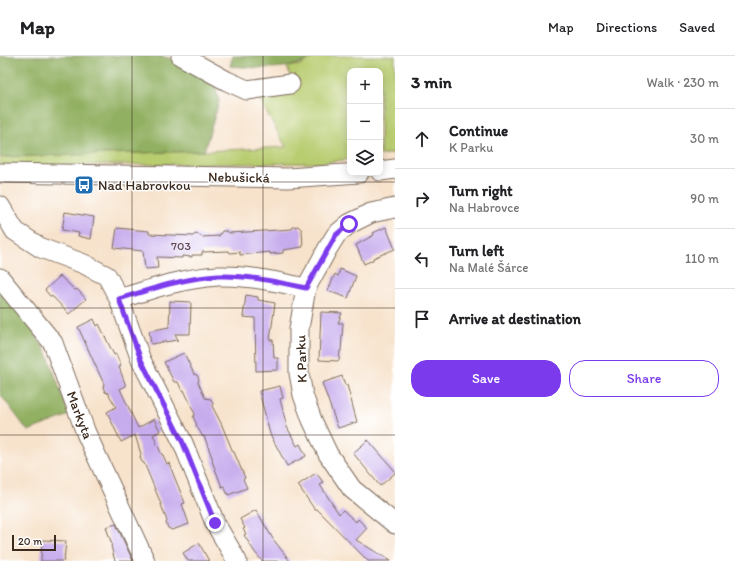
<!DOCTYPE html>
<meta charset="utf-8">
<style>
body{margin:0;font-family:Itim,sans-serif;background:#f2f2f2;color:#202124}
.controls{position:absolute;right:12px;top:12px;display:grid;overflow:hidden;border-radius:8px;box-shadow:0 2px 10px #0003}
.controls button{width:36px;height:36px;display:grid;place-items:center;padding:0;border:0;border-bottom:1px solid #e0e0e0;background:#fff;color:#202124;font:20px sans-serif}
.scale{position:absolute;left:12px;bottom:10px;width:44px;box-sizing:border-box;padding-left:4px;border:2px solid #3b2a1e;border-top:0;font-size:11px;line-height:14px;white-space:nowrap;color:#3b2a1e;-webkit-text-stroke:3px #fff;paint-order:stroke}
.stop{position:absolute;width:12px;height:12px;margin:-9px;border:3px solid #7c3aed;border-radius:50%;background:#fff}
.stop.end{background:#7c3aed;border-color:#fff;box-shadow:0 1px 4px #0008}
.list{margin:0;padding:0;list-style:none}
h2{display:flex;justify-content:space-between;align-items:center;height:52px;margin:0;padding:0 16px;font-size:17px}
h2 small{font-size:13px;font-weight:400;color:#757577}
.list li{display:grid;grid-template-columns:26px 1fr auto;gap:12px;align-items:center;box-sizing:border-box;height:60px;padding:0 16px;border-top:1px solid #e0e0e0}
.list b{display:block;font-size:15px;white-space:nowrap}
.list p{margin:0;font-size:13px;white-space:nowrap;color:#757577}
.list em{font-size:13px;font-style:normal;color:#757577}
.actions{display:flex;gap:8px;padding:12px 16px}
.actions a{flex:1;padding:9px 0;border:1px solid #7c3aed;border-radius:16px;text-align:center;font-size:14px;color:#7c3aed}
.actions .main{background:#7c3aed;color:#fff}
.icon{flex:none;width:22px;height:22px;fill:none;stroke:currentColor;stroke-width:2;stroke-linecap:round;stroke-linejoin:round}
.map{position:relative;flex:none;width:395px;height:505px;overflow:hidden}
header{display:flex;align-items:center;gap:24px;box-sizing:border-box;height:56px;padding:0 20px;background:#fff;border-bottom:1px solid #e0e0e0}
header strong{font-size:19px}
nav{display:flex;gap:22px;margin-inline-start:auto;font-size:14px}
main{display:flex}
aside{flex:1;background:#fff}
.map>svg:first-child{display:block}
.green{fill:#b8cc6f;stroke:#7a7b46}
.forest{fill:#92b062;stroke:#666d40}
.building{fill:#c6abed}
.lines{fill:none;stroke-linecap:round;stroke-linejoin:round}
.minor-casing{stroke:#7d6a5b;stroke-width:21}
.minor{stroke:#fff;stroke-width:19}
.route{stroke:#7c3aed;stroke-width:5}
.grid{fill:none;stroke:#3b2a1e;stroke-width:1;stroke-opacity:0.55}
.labels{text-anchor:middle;stroke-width:3;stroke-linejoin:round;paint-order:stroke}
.number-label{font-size:12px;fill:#5e4a52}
.street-label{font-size:14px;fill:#3b2a1e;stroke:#fff}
.poi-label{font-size:14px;fill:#3b2a1e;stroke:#fff;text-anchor:start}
</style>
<header>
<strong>Map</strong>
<nav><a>Map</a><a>Directions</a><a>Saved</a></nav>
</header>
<main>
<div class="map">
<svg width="395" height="505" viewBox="0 0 395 505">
<rect width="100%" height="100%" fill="#fff"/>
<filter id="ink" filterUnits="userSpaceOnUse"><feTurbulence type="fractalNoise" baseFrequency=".025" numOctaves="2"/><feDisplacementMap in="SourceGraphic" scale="8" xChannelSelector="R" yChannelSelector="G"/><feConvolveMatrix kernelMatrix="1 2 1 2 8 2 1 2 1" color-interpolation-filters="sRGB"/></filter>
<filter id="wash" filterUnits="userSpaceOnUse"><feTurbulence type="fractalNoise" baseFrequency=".012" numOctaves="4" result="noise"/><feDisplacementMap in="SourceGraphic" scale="16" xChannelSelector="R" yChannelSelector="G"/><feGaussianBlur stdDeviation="0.9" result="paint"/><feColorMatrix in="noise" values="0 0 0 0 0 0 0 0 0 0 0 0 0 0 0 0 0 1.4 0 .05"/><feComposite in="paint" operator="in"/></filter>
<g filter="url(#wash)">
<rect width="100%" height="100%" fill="#f7e2cb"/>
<path class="green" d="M315 0H395V97L380 99V15H350V103L321 107 0 110V101L204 95 286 91 258 41 296 36 287 11 300 9Z"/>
<g class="forest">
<path d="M0 0H156L169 2 215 28 219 46 204 95 0 101Z"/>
<path d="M233 0H315C291 16 258 12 230 10Z"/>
<path d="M0 232 27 265 47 297 69 359 28 375 0 338Z"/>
</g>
<g id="blocks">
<g class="building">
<path d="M65 156 94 161 91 183 78 180 79 177 62 174Z"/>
<path d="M298 170 302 174 303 191 283 194V197L270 198V196L240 199V196L230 197 229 195 202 196V199H192V201L182 200V202L157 201 158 212 145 213 143 195 114 192 117 172 149 175V178L193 180 195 178 200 179 202 181 219 180 222 175H227L229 177 264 175 292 173 293 171Z"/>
<path d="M386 171 395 193 373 202V204L364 208 356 189 374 179 373 177Z"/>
<path d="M340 213 356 220 348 242 328 235 335 218 338 220Z"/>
<path d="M60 220 75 234 77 233 86 243 69 258 53 241 50 240 45 234Z"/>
<path d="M246 239 258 241V244L275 247 270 284H273L274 302H278V314L256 315 255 262 243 261Z"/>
<path d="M170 245 191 246 190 278H175L178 284 151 288 149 275 169 271Z"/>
<path d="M321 256 342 257 338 267H343L341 295H340L339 305 319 304Z"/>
<path d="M94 263 97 270 99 268 114 299 116 298 121 310 119 311 126 330 120 333 138 372 154 363 160 375 153 379 162 399H163L167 408 169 407 174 420 185 447 182 448 189 468 172 474 168 472 166 467 167 465 159 443 144 407 142 406 140 401 141 398 135 379 121 386 107 356 116 351 108 337 105 336 103 331 104 328 78 271Z"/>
<path d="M184 297 194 318 197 319 199 323 198 326 205 342 211 343 213 347 212 350 221 367 233 396H234L245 422 243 423 247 432 228 439 224 430 222 431 212 405 213 404 204 380 203 381 196 369H197L193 361 195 358 184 334 182 335 178 326H174L164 306Z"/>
<path d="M342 320 345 329H347L357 366 338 372 322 327Z"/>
<path d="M280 330 283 342 280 343 287 371 297 390 300 388 306 400 287 410 270 378 259 335Z"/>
<path d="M368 384 395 415V417L380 430 353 397Z"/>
<path d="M316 417 324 427 320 429 339 458 343 454 356 466 358 463 367 472 356 484 391 505H368L317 453 315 454 298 429Z"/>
<path d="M256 454 273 483 290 505H262L254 495 244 479 246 478 243 473 245 472 240 463Z"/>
<path d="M116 468 133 505H115L111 490 112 489 106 471Z"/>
<path d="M42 484 66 485 64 505H41Z"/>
<path d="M199 487 209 505H188L183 497Z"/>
</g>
</g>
</g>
<g filter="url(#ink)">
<use href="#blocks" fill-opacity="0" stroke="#7d6a5b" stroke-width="1"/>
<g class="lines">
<defs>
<g id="minor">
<path d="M181 0 227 25 247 34 290 28"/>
<path d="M380 115 395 113"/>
<path d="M0 117 288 122 359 117"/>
<path d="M0 150 15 175 41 192 84 208 107 220 119 243 141 304 183 387 215 467 237 505"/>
<path d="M395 152 371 157 349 168 336 179 328 192 306 232 299 273V317L303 339 312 364 328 398 352 433 395 468"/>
<path d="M0 222 53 287 86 377 145 505"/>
<path d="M119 243C151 233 184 222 218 220 248 219 277 226 306 232"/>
</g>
</defs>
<use href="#minor" class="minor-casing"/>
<use href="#minor" class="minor"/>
</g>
</g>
<g class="lines" filter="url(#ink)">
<path class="route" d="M215 467 183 387 141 304 119 243C151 233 184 222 218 220 248 219 277 226 306 232L336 179 349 168"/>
</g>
<path class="grid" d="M132 0V505M263 0V505M0 126H395M0 252H395M0 379H395"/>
<defs>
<symbol id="bus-square" viewBox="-11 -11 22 22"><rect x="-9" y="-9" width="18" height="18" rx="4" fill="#1f6fb2" stroke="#fff"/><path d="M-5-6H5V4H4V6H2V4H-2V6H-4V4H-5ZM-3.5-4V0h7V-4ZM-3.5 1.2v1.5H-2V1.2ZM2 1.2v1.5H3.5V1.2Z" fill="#fff"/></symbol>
</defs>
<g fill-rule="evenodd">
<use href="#bus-square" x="73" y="118" width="22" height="22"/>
</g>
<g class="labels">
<g class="number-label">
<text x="181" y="194">703</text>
</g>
<g class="street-label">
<text transform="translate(239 121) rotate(1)" y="5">Nebušická</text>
<text transform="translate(301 303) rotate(-92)" y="5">K Parku</text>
<text transform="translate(80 359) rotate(69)" y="5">Markyta</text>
</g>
<g class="poi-label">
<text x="98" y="134">Nad Habrovkou</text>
</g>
</g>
</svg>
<div class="controls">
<button>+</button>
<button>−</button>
<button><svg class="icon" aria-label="layers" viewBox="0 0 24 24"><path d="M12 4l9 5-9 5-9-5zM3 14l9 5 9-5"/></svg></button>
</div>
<div class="scale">20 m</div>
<div class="stop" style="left:349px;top:168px"></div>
<div class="stop end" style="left:215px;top:467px"></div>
</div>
<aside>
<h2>3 min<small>Walk · 230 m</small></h2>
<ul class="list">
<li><svg class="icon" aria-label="ahead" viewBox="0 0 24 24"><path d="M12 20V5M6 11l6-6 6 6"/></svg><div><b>Continue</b><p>K Parku</p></div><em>30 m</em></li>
<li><svg class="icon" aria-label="right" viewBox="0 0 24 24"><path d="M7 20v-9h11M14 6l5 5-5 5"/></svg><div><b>Turn right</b><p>Na Habrovce</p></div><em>90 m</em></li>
<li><svg class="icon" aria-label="left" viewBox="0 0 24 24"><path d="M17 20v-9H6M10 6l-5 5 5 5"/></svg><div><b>Turn left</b><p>Na Malé Šárce</p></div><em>110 m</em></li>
<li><svg class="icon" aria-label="arrive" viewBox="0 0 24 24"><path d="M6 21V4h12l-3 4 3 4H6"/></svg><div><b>Arrive at destination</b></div></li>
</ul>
<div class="actions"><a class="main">Save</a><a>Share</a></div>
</aside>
</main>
